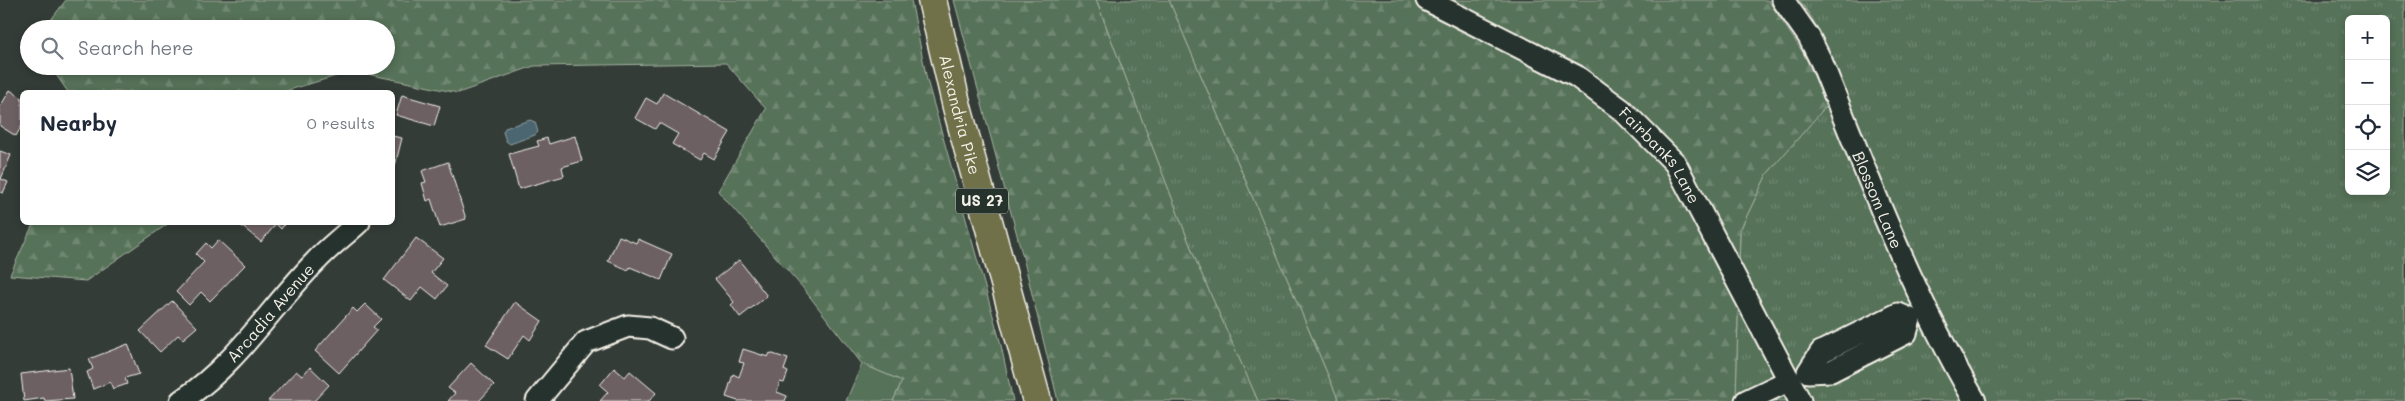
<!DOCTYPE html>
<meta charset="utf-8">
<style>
body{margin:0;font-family:Mali,sans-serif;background:#f2f2f3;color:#1f2937}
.controls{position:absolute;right:15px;top:15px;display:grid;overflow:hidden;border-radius:8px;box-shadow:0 2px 8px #0003}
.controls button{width:45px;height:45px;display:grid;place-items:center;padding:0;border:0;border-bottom:1px solid #e0e1e3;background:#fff;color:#1f2937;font:25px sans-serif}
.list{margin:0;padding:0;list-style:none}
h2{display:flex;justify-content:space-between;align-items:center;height:65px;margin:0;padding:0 20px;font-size:21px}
h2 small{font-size:16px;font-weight:400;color:#747a83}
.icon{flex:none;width:28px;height:28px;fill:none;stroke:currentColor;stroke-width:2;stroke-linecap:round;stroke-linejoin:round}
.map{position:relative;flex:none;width:2405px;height:401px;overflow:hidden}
.search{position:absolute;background:#fff;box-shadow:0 2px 8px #0003;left:20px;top:20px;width:375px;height:55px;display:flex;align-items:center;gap:12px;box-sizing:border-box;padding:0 18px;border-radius:28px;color:#747a83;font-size:19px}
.panel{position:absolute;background:#fff;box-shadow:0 2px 8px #0003;left:20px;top:90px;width:375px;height:135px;border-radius:8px}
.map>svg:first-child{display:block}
.grass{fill:url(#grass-tufts);stroke:#a5b2a0;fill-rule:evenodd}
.forest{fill:url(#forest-firs);stroke:#a5b2a0}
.garden{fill:#567259;stroke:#a5b2a0}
.water{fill:#4b6671;stroke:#8f9ea1}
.building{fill:#6d6164;stroke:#f4f1e8}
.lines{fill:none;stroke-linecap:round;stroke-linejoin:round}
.minor-casing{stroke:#f4f1e8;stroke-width:25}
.primary-casing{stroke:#f4f1e8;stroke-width:31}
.minor{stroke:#26332d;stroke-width:21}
.primary{stroke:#70704a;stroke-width:28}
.labels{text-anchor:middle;stroke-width:4.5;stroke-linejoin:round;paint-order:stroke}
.shield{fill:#26332d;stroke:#b6b8b0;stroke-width:1}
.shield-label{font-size:15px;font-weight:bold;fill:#f4f1e8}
.street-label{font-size:16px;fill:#f4f1e8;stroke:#26332d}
</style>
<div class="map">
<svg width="2405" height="401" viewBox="0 0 2405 401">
<defs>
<pattern id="grass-tufts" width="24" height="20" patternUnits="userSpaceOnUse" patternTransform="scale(1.25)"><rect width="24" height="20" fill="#567259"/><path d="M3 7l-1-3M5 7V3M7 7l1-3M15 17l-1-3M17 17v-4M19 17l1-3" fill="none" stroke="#6f8771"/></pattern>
<pattern id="forest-firs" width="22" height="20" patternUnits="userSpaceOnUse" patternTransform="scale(1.25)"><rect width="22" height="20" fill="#567259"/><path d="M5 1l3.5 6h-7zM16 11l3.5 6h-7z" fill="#6f8771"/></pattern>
</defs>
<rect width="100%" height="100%" fill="#343c38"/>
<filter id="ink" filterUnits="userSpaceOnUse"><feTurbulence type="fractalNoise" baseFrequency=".02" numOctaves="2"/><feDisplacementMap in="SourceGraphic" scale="10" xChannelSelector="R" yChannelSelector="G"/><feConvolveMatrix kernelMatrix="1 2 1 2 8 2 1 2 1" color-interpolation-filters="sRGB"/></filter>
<g filter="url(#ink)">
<g class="grass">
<path d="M1096 0H1169L1339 401H1258L1198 266Z"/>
<path d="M1799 0H2405V401H1736L1740 230 1767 174 1844 85 1812 18ZM2349 19H2386V191H2349Z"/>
</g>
<g class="forest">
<path d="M66 0H656L662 2 667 0H911L927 80 1000 341 1013 401H893L902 381 862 364 803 288 718 191 766 109 726 63 534 66 458 93 353 71 282 92H68L50 66H386V29H44Z"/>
<path d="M954 0H1096L1198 266 1258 401H1058L1024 261Z"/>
<path d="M1169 0H1768L1804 54 1827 105 1767 174 1740 230 1736 401H1339Z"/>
<path d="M34 222H169V223L86 281 10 275Z"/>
</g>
<path class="garden" d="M862 364 902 381 893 401H846Z"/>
<path class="water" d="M530 120 535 122 538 132 535 135 510 144 506 141 503 132 505 128Z"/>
<g class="building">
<path d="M10 90 22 98V125L16 136 0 126V107Z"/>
<path d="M663 93 730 132 714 159 704 153 700 160 672 144 678 134 659 123 655 129 635 118 646 98 657 104Z"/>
<path d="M402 95 440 106 434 126 396 115Z"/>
<path d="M392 136 402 138 395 166 392 165Z"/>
<path d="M575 136 582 161 562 167 564 176 519 189 509 154 539 146 537 141 547 138 549 144Z"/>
<path d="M0 151 11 155 1 179 8 182 3 193 0 192Z"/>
<path d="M448 162 466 219 440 227 431 199 427 201 422 183 426 182 422 171Z"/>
<path d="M240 222H286L281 229 276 224 261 242 239 224Z"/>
<path d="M619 236 636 243 638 239 672 254 661 280 630 267 628 270 608 261Z"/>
<path d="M416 238 443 258 431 273 447 286 437 299 422 287 411 301 384 280Z"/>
<path d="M218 240 245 265 210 301 201 292 189 305 176 292 204 262 196 254 206 243 211 248Z"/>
<path d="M739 260 767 296 740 317 731 305 734 302 715 279Z"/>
<path d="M172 301 197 327 183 339 178 335 160 352 140 331Z"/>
<path d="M515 302 542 321 530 340 524 335 508 359 486 345Z"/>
<path d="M365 304 381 319 373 327 377 330 339 373 315 351 353 308 357 312Z"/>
<path d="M128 344 139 374 125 378 127 384 113 389 110 382 93 389 87 372 93 369 89 359Z"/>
<path d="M743 349 768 357 770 353 788 359 784 370 788 372 784 383 780 382 777 392 787 396 785 401H738L726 397 733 374 739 377 744 363 739 362Z"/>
<path d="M471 363 494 385 479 401H448L455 393 448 388Z"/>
<path d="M310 367 329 385 314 401H268L296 371 302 376Z"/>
<path d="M69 368 73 399 45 401 44 398 24 401 21 374Z"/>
<path d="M614 368 625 377 630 371 656 393 649 401H600L608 392 600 385Z"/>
</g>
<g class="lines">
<defs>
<g id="minor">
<path id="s1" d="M1427 0 1576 76 1622 110 1675 163 1800 401"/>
<path id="s2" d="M1783 0 1809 37 1822 63C1868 178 1912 293 1975 401"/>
<path d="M1898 314 1910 319 1906 333 1831 371 1808 372 1821 352Z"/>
<path id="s3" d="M181 401C238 363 269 309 316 261 329 247 345 235 359 222"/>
<path d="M537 401 586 342 628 326 650 328 672 338"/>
<path d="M1746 401 1790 380"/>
</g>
<g id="primary">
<path id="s4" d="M932 0 957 107 1037 401"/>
</g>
</defs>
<use href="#minor" class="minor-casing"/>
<use href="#primary" class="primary-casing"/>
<use href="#minor" class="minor"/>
<use href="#primary" class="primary"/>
</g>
</g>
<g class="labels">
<rect class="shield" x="956" y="188.5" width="52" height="25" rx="4"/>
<g class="shield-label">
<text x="982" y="206">US 27</text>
</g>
<g class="street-label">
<text dy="6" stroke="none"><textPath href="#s4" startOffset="118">Alexandria Pike</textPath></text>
<text dy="6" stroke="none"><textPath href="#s1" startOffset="284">Fairbanks Lane</textPath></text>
<text dy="6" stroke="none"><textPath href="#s2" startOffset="222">Blossom Lane</textPath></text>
<text dy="6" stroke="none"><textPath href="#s3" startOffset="126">Arcadia Avenue</textPath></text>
</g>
</g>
</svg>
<div class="controls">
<button>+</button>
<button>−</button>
<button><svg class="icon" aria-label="locate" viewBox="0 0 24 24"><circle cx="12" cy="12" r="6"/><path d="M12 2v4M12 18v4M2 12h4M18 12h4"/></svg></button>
<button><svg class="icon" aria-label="layers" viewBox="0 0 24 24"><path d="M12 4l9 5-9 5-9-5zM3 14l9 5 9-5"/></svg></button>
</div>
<div class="search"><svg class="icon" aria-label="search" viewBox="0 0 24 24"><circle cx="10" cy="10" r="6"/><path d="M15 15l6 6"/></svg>Search here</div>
<section class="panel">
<h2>Nearby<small>0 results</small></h2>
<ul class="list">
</ul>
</section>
</div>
